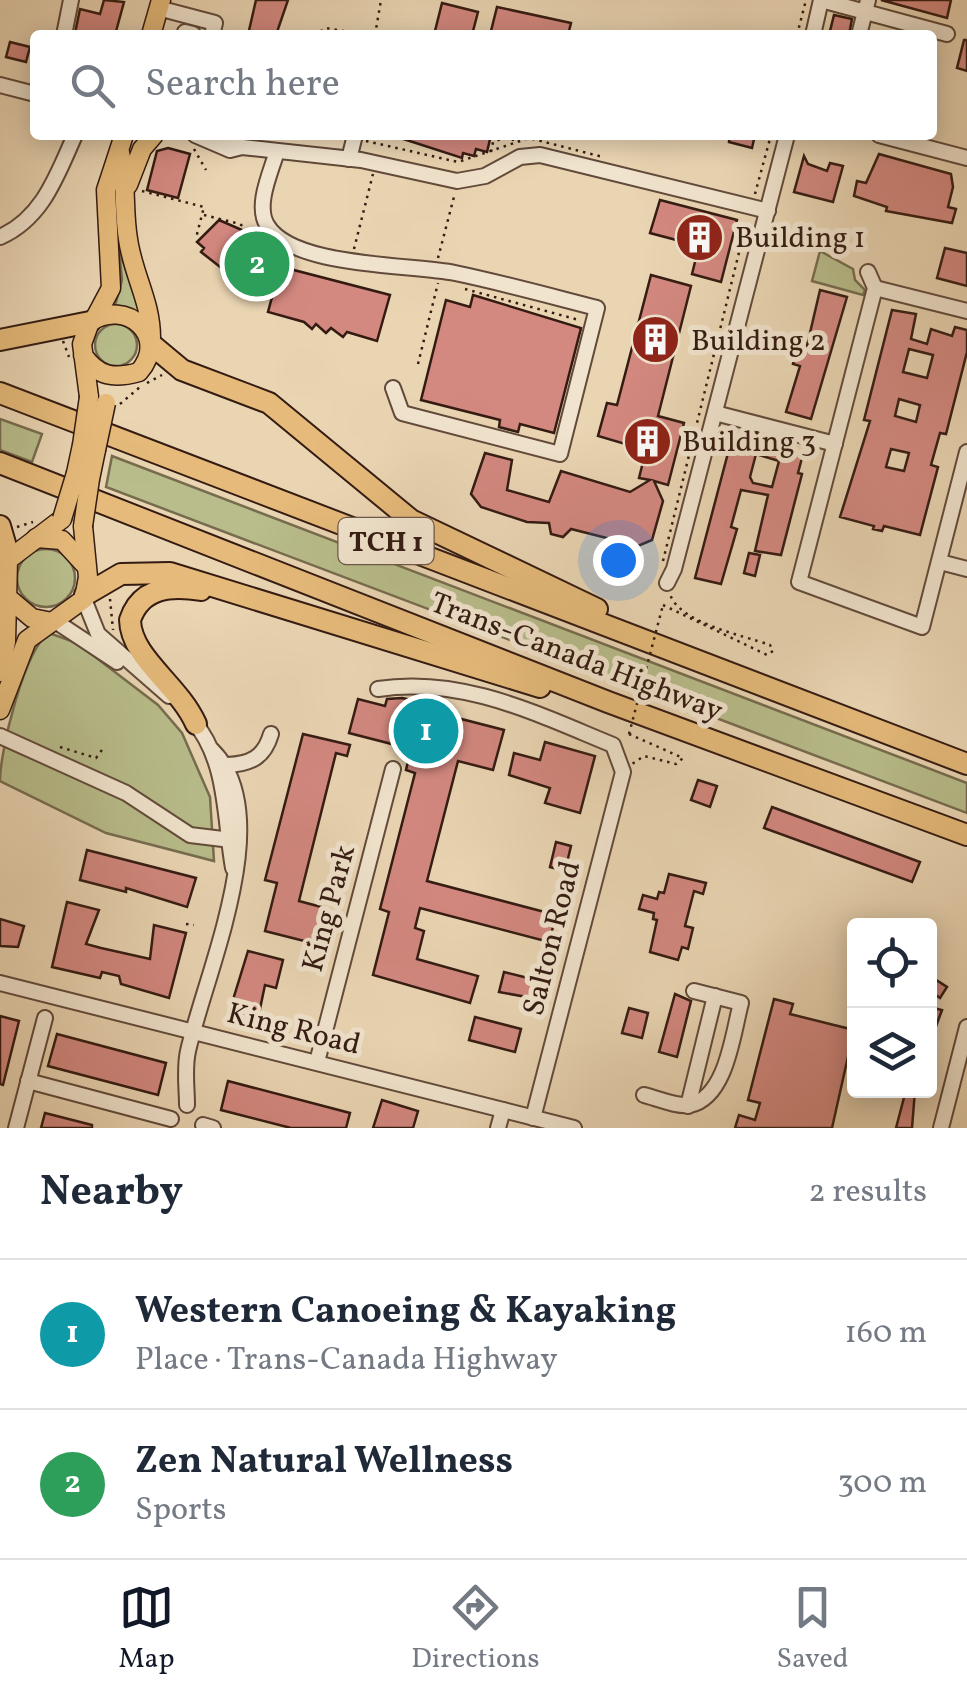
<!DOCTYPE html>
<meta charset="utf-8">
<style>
body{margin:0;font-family:Vollkorn,serif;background:#f2f2f3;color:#1f2937}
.controls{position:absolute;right:30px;bottom:30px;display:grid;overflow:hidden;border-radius:10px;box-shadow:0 5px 25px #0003}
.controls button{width:90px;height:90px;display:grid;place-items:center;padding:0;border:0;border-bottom:2px solid #e0e1e3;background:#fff;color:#1f2937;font:50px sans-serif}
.you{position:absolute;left:618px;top:560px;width:35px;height:35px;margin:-25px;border:8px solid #fff;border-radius:50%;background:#1a73e8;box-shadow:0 0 0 15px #1a73e833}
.badge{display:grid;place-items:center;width:65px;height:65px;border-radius:50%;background:#111827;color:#fff;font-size:32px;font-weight:700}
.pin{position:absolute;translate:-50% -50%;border:5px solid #fff;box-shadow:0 2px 10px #0006}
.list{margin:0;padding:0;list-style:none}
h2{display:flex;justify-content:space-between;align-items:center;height:130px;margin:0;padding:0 40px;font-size:42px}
h2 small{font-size:32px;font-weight:400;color:#747a83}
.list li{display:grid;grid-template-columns:65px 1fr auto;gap:30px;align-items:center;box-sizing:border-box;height:150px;padding:0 40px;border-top:2px solid #e0e1e3}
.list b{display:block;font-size:38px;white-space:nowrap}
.list p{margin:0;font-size:32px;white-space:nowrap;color:#747a83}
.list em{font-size:32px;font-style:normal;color:#747a83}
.icon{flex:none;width:55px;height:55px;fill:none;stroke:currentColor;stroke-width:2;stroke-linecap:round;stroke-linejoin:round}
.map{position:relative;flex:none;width:967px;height:1128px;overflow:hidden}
.search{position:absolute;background:#fff;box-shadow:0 5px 25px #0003;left:30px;right:30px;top:30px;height:110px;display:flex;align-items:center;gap:25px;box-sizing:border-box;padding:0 35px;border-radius:10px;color:#747a83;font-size:38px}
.sheet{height:430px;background:#fff}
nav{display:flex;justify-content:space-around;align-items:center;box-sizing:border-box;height:140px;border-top:2px solid #e0e1e3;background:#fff;font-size:28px;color:#747a83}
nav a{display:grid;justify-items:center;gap:5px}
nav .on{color:#111827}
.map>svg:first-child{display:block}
.green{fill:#b8bd8b;stroke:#766c4e;stroke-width:2.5}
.building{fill:#d38880;stroke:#341b12;stroke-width:2.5;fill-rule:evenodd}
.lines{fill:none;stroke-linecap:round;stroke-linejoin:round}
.minor-casing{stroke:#624a3a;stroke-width:18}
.major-casing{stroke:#341b12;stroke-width:21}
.highway-casing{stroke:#341b12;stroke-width:24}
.path{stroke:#341b12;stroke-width:2.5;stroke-dasharray:2.5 5;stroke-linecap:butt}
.minor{stroke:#f1e4ce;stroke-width:14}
.major{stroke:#e5ba7a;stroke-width:18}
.highway{stroke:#e5ba7a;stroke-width:20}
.major-bridge-casing{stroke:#341b12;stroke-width:21;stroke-linecap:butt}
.path-bridge{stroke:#341b12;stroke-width:2.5;stroke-dasharray:2.5 5;stroke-linecap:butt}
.major-bridge{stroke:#e5ba7a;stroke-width:18}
.labels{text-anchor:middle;stroke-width:10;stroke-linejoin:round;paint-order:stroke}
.shield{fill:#f1e4ce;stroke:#6d574a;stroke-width:2.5}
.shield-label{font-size:28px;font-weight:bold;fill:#341b12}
.poi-label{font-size:30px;fill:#341b12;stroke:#f1e4ce;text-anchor:start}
.street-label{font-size:30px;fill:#341b12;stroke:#f1e4ce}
</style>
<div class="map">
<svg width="967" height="1128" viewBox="0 0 967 1128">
<rect width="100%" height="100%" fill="#ead5b3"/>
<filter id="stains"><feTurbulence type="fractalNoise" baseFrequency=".002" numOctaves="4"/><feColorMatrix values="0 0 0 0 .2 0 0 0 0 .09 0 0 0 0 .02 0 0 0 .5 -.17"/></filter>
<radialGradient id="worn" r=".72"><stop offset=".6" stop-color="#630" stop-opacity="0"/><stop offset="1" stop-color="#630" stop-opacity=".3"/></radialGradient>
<g class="green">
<path d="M119 249 140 314 115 306 122 280Z"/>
<path d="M820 251 853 269 855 280 865 290 863 295 812 281Z"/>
<circle cx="116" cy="345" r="21"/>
<path d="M0 419 42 434 32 462 0 450Z"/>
<path d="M112 456 967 783V813L106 487Z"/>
<circle cx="46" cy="578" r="29"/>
<path d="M49 633 77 643 158 705 182 733 210 797 214 861 106 833 0 781C0 751 24 650 49 633Z"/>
</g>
<g class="building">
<path d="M104 0 124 2 115 35 75 33 80 9 100 14Z"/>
<path d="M256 0H288L276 35H248Z"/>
<path d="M881 0H951L947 18Z"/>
<path d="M442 3 478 12 472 35H434Z"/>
<path d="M497 7 571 23 568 35H490Z"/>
<path d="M834 15 852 19 849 35H829Z"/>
<path d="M964 40H967V71L957 68Z"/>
<path d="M10 42 30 47 26 62 6 57Z"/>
<path d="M391 135H491L487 152 476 149 474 156 463 153 462 158Z"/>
<path d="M730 135H755L752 148 729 142Z"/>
<path d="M168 148 190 154 178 198 147 190 157 151Z"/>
<path d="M879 154 951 174 953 187 948 207 956 209 952 223 886 211 887 207 854 196 857 181 866 183Z"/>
<path d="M804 156 808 164 827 171 830 163 843 166 833 202 794 192Z"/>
<path d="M660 200 737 220 721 282 692 274 699 246 650 233Z"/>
<path d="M219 220 242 230 235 239 263 262 390 295 377 341 347 332 343 337 331 328 326 333 316 324 312 329 304 322 268 312 272 297 251 291 201 252 204 248 197 242Z"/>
<path d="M945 248 967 253V286L937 278Z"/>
<path d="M651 275 691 286 658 416 684 423 668 485 654 481 663 501 652 540 638 546 571 529 563 537 551 534 549 523 527 522 481 507 471 494 485 453 512 460 507 490 549 502 561 471 630 492 650 480 639 478 646 450 598 436 607 403 617 405Z"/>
<path d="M820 290 847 297 811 419 786 412 800 366 793 364 797 348 806 350Z"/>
<path d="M473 295 581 328 554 433 520 424 518 432 499 427 500 420 421 400 446 300 470 307Z"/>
<path d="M892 310 916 314 911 339 927 344 931 329 952 336 955 327 967 330V352L946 434 940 433 931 465 938 467 920 535 884 526 882 531 873 529 874 526 840 517 870 421 864 420ZM909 349 933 355 927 378 903 372ZM899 399 920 405 916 422 895 416ZM891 449 909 453 904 471 886 467Z"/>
<path d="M733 434 759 441 758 445 803 454 798 473 802 474 781 555 755 551 768 495 741 490 731 527 737 529 721 584 695 578ZM756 454 779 461 772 487 753 483 750 477Z"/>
<path d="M749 553 760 555 755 576 744 573Z"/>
<path d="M402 698 416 701 415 707 504 730 493 770 458 761 427 881 556 915 549 942 420 908 415 928 424 931 417 959 478 976 470 1003 373 975 389 912 380 909 415 773 406 770 411 749 349 733 358 699 385 706 387 699Z"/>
<path d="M303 734 350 745 347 756 336 753 299 901 325 908 316 944 265 931 277 883 265 880Z"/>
<path d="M545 742 595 756 580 813 545 803 550 788 509 775 514 753 540 760Z"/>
<path d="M698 780 717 786 710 807 691 800Z"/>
<path d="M772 807 920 862 912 882 764 828Z"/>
<path d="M556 842 571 846 565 871 550 867Z"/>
<path d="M87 850 196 878 187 907 126 888V892L80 880Z"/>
<path d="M669 874 706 883 703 894 694 891 685 926 693 928 688 949 682 947 678 960 650 952 657 920 653 919 654 913 639 909 643 895 657 899 659 892 664 893Z"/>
<path d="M67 902 99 910 86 944 101 948 150 959 154 925 186 933 169 998 121 984 119 976 102 972 100 978 52 967Z"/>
<path d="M0 919 24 926 18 947 0 946Z"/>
<path d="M248 951 283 960 276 988 265 985 257 1023 228 1016Z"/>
<path d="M504 972 536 980 532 998 499 992Z"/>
<path d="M930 976 947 987 940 998 930 991Z"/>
<path d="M675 994 691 1001 677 1057 659 1052Z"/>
<path d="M774 999 793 1004 790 1014 854 1030 832 1128H735L739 1115 755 1120 760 1103 748 1100Z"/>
<path d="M930 1007 942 1010 932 1037H930Z"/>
<path d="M629 1008 648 1013 642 1038 622 1033Z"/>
<path d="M0 1016 19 1021 3 1085 0 1084Z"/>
<path d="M475 1017 521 1029 515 1052 469 1040Z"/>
<path d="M57 1034 166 1063 158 1095 48 1066Z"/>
<path d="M228 1081 350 1113 346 1128H291L221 1110Z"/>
<path d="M906 1090H915L912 1128H896Z"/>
<path d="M382 1100 418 1111 413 1128H373Z"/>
<path d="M45 1113 92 1125V1128H41Z"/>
</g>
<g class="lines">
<defs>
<g id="minor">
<path d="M821 0 947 34"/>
<path d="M158 8 215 23 212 35"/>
<path d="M185 32 193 34"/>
<path d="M64 35 71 0"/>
<path d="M813 35 821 0"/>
<path d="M859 35 868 0"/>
<path d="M0 85 35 94"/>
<path d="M195 135 230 150 242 147 361 160 457 181 485 176 520 157 540 155 768 211"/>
<path d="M216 135 242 147"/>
<path d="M879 135 967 158"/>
<path d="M277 151C271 172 255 205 267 225 292 268 412 264 455 273 503 283 550 296 597 308L560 454 402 413 393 388"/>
<path d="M349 159 355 135"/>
<path d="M0 237C43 218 57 175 75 135"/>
<path d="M868 272 875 288 799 582 922 627 967 452"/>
<path d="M875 288 967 311"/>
<path d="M715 413 835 444"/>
<path d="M940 562 967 569"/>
<path d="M667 583 674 569 787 135"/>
<path d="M84 599 98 634 169 696"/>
<path d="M55 621 117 662"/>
<path d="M378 689C462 676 537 714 613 745L623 772 533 1118"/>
<path d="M192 719C228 761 224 817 233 868"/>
<path d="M0 736 126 793 190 835 231 840"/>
<path d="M227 765C250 764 264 758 271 734"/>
<path d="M0 983 574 1128"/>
<path d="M317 1062 393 769"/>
<path d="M28 1081 171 1119"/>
<path d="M644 1095C656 1098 677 1107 690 1105 727 1097 733 1032 741 1003L694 991"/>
<path d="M187 1105C187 1088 184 1069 188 1051 206 971 278 815 212 750"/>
<path d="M688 1106 715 996"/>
<path d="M203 1125 213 1128"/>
<path d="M16 1128 45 1018"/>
<path d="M498 1128 503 1110"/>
<path d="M941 1128 967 1027"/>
</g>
<g id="major">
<path d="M151 35 161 0"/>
<path d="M120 153C127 181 123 210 128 239 133 275 151 301 151 338"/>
<path d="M128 185 142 149 154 135"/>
<path d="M95 318 111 288 106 190 124 135"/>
<path d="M83 355C98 377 114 379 139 372 170 336 126 298 90 322L82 344 89 397"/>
<path d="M76 473 82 445"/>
<path d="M90 479 96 450"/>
<path d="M36 538 62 540 84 564"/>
<path d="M6 596 32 618 52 622"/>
<path d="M0 672 6 642 8 560 62 519"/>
<path d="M0 710 27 640 84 599 88 577 83 526"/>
</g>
<g id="highway">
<path d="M0 340 90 322"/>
<path d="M152 345 182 370 269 403 411 520 597 609"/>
<path d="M0 393 967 764"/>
<path d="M0 463 608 702 967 835"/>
<path d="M0 526 9 557"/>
<path d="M85 595 121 574 170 573 540 687"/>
<path d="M196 724C178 684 131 658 130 620 141 587 171 585 201 590"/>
</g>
</defs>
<use href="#minor" class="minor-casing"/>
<use href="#major" class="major-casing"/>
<use href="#highway" class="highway-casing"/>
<g class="path">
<path d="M314 35 326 28 366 35"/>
<path d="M375 35 381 0"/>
<path d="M797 35 806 0"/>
<path d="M366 141 458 162 529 138 603 157"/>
<path d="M194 149 206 170"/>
<path d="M491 152 493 142 503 138 514 140"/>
<path d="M142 191 204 207 196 238"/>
<path d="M755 194 771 135"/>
<path d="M204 215 240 224 247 230"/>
<path d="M354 249 373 174"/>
<path d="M438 258 455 193"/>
<path d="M465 289 579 320"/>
<path d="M63 341 69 357"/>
<path d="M418 364 438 283"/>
<path d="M147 383 162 375"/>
<path d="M120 404 140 387"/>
<path d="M17 527 33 522"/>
<path d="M663 561 747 220"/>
<path d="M110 599 113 630"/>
<path d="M663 605 767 655 773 651 770 645C742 635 679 623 670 594"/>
<path d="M629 734 683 758 676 764 644 756 632 764"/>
<path d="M60 747 96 758 105 746"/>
<path d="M186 924 194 925"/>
</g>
<use href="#minor" class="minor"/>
<use href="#major" class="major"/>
<use href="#highway" class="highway"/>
<defs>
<g id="major-bridge">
<path d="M82 445 89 397"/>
<path d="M96 450 106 403"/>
<path d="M62 519 76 473"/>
<path d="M83 526 90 479"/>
</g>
</defs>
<use href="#major-bridge" class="major-bridge-casing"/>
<path class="path-bridge" d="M629 734 663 605"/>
<use href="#major-bridge" class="major-bridge"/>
</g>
<defs>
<symbol id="building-disc" viewBox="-11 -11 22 22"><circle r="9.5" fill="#8f2418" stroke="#f1e4ce"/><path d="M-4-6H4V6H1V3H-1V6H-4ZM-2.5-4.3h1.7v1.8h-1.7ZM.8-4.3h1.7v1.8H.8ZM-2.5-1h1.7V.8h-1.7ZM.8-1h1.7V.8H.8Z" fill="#fff"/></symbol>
</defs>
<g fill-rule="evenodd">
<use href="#building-disc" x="672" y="210" width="55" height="55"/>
<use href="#building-disc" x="628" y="312" width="55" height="55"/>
<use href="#building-disc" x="620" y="414" width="55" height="55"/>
</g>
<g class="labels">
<rect class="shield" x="338.5" y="518" width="95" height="46" rx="8"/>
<g class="shield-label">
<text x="386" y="551">TCH 1</text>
</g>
<g class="poi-label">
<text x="735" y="247">Building 1</text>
<text x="691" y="350">Building 2</text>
<text x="682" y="451">Building 3</text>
</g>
<g class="street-label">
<text transform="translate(577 656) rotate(21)" y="10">Trans-Canada Highway</text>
<text transform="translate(328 908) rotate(-75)" y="10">King Park</text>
<text transform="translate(551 938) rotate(-76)" y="10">Salton Road</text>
<text transform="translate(294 1028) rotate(14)" y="10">King Road</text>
</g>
</g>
<rect width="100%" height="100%" filter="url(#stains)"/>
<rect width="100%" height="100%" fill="url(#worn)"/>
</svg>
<div class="controls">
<button><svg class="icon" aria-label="locate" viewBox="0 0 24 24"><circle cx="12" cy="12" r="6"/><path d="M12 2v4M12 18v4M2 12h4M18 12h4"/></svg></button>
<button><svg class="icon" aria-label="layers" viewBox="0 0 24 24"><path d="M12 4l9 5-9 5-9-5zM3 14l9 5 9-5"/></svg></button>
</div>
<div class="you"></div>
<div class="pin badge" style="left:426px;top:731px;background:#0f9aa8">1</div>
<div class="pin badge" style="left:257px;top:264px;background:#2e9e5b">2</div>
<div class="search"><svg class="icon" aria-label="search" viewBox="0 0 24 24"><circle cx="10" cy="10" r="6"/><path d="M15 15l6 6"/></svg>Search here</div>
</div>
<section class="sheet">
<h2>Nearby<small>2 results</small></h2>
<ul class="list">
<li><span class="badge" style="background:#0f9aa8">1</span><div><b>Western Canoeing &amp; Kayaking</b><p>Place · Trans-Canada Highway</p></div><em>160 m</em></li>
<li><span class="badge" style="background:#2e9e5b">2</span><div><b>Zen Natural Wellness</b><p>Sports</p></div><em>300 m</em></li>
</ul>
</section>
<nav>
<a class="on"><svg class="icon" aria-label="map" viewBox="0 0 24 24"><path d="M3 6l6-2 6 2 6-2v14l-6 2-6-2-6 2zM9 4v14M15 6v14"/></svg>Map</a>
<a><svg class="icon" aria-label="directions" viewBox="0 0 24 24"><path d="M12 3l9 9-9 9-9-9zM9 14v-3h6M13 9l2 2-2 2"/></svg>Directions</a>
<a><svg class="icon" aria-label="saved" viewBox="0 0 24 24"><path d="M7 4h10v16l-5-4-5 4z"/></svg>Saved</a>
</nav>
